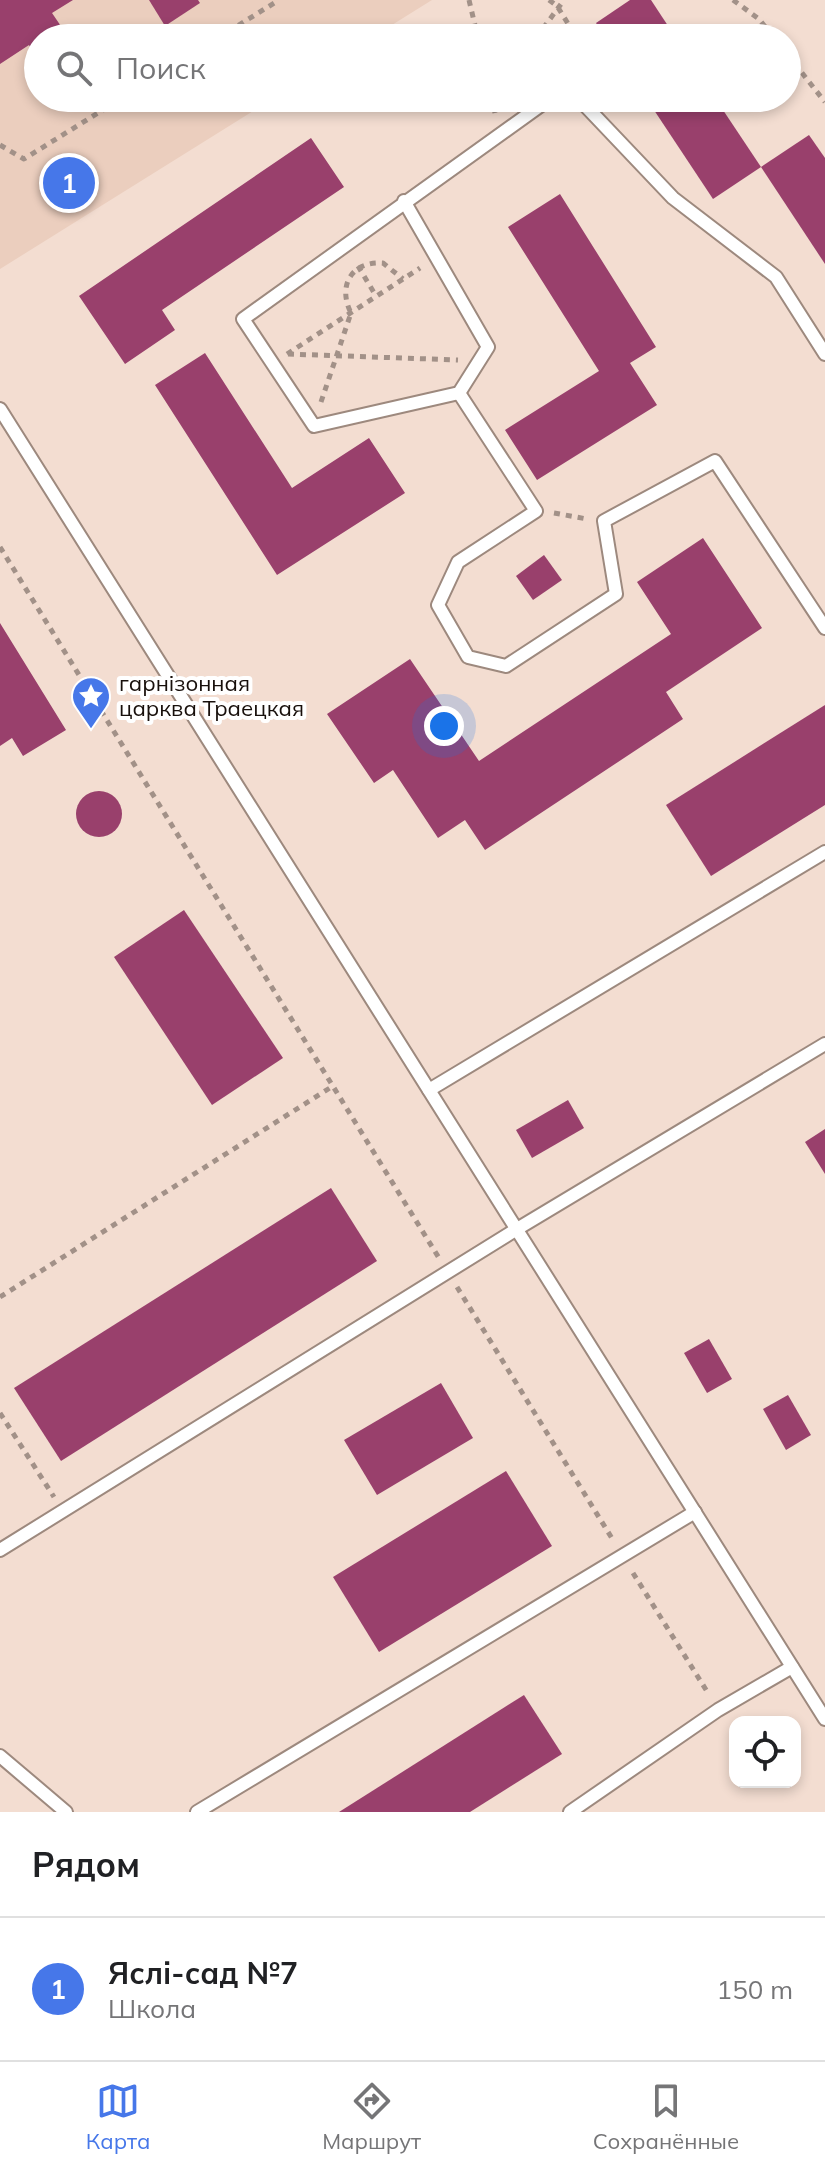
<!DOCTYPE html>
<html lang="ru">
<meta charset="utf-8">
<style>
body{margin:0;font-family:Mulish,sans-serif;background:#f2f2f2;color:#202124}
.controls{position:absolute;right:24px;bottom:24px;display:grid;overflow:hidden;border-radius:16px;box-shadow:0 4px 12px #0003}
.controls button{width:72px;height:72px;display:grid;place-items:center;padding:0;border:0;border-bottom:2px solid #e0e0e0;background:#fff;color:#202124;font:40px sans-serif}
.you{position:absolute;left:444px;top:726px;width:28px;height:28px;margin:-20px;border:6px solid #fff;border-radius:50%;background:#1a73e8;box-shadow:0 0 0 12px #1a73e833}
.badge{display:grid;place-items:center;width:52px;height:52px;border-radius:50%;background:#4677e9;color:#fff;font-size:26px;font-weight:700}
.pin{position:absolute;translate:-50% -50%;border:4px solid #fff;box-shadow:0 2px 8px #0006}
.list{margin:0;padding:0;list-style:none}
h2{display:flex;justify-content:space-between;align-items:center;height:104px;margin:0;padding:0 32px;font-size:34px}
h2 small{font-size:26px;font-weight:400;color:#757577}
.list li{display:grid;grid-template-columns:52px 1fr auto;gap:24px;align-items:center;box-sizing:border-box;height:144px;padding:0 32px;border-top:2px solid #e0e0e0}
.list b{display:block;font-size:30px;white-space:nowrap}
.list p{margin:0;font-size:26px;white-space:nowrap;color:#757577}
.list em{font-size:26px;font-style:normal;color:#757577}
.icon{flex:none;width:44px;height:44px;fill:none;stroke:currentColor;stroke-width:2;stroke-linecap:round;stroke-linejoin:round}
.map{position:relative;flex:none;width:825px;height:1812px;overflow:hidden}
.search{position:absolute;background:#fff;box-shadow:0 4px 12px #0003;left:24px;right:24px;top:24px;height:88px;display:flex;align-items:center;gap:20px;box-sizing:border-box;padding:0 28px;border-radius:44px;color:#757577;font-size:30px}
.sheet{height:248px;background:#fff}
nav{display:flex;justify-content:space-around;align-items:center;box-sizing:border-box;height:112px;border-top:2px solid #e0e0e0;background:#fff;font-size:22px;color:#757577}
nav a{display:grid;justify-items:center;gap:4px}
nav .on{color:#4677e9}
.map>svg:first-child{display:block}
.built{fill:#ebcebe}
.building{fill:#99406c}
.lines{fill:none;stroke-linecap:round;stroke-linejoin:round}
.service-casing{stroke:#9d897e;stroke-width:16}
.path{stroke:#a29188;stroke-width:5;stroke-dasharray:6 6;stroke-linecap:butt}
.service{stroke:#fff;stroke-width:12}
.labels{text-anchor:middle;stroke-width:8;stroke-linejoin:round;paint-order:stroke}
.poi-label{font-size:22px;fill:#170f0b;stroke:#fff;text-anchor:start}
</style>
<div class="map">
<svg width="825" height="1812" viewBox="0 0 825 1812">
<rect width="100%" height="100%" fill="#f3ddd1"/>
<path class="built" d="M0 0H432L371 38H38V98H274L0 269Z"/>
<g class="building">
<path d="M0 0H73L52 13 69 38H38V59L29 45 0 64Z"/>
<path d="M149 0H198L200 3 165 26Z"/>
<path d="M630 0H651L676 38H606L596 23Z"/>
<path d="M646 98H715L761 167 713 199Z"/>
<path d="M809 135 825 158V264L761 167Z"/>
<path d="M311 138 344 187 162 310 175 330 125 364 79 296Z"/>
<path d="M560 194 656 347 630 363 657 405 537 480 505 430 599 371 508 227Z"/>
<path d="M205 353 292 488 369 438 405 493 277 575 155 385Z"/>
<path d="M703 538 762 628 666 692 683 719 485 850 465 820 438 838 393 770 374 783 327 714 410 659 479 761 671 634 637 582Z"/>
<path d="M544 555 562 580 533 600 516 576Z"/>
<path d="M0 623 66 730 23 756 12 738 0 746Z"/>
<path d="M825 705V805L711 876 666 805Z"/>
<circle cx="99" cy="814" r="23"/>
<path d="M184 910 283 1058 212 1105 114 957Z"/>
<path d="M568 1100 584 1128 532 1158 516 1130Z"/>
<path d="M825 1129V1174L805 1142Z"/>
<path d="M331 1188 377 1261 61 1461 14 1388Z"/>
<path d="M709 1339 732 1379 707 1393 684 1353Z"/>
<path d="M441 1383 473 1438 377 1495 344 1440Z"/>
<path d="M788 1395 811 1435 786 1450 763 1409Z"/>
<path d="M506 1471 552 1546 379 1652 333 1577Z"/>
<path d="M524 1695 562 1754 470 1812H339Z"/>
</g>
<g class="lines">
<defs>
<g id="service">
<path d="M578 98 673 198 776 277 825 354"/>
<path d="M404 201 488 347 459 393 314 426 243 319 551 98"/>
<path d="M459 393 536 511 458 562 438 605 468 657 506 666 616 594 604 521 715 461 825 628"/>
<path d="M0 409 825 1719"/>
<path d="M429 1090 825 852"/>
<path d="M0 1550 517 1229 825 1044"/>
<path d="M0 1756 66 1812"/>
<path d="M197 1812 695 1512"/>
<path d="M570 1812 718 1710 792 1667"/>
</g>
</defs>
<use href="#service" class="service-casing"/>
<g class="path">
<path d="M469 0 478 38"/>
<path d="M549 0 557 6 577 38"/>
<path d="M733 0 759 19 774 38"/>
<path d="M218 38 279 0"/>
<path d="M536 38 564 0"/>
<path d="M787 54 825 102"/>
<path d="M492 98 495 113"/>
<path d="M613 98 619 108"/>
<path d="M0 145 24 159 122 98"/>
<path d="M358 266 376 296"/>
<path d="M287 354 420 268"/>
<path d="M288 354 458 360"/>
<path d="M321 402 351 313C337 285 352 261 383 263L403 279"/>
<path d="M554 513 587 519"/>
<path d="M0 547 439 1258"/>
<path d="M457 1287 613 1540"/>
<path d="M0 1297 333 1086"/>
<path d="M0 1413 54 1497"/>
<path d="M633 1573 708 1693"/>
</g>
<use href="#service" class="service"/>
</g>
<defs>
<symbol id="sight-pin" viewBox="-11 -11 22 30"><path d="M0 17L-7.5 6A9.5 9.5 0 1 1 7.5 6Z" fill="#4677e9" stroke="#fff"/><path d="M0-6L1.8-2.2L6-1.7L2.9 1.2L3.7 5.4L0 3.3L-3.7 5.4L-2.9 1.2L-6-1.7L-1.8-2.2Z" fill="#fff"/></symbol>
</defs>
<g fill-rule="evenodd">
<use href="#sight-pin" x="69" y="674" width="44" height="60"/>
</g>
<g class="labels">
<g class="poi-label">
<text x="119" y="691">гарнізонная<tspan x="119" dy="25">царква Траецкая</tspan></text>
</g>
</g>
</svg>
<div class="controls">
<button><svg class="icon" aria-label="locate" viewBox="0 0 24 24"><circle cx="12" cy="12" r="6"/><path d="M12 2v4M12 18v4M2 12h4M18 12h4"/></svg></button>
</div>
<div class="you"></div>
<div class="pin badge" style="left:69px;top:183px">1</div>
<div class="search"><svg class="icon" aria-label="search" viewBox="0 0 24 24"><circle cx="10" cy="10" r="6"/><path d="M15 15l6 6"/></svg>Поиск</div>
</div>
<section class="sheet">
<h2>Рядом<small></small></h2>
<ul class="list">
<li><span class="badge">1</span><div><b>Яслі-сад №7</b><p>Школа</p></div><em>150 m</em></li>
</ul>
</section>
<nav>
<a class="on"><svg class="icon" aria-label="map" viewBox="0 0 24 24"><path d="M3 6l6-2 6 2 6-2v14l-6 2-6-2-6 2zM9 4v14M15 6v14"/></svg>Карта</a>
<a><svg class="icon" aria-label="directions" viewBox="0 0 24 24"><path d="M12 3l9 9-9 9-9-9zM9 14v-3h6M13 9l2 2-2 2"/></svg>Маршрут</a>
<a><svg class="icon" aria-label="saved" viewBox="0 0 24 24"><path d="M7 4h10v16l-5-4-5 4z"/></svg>Сохранённые</a>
</nav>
